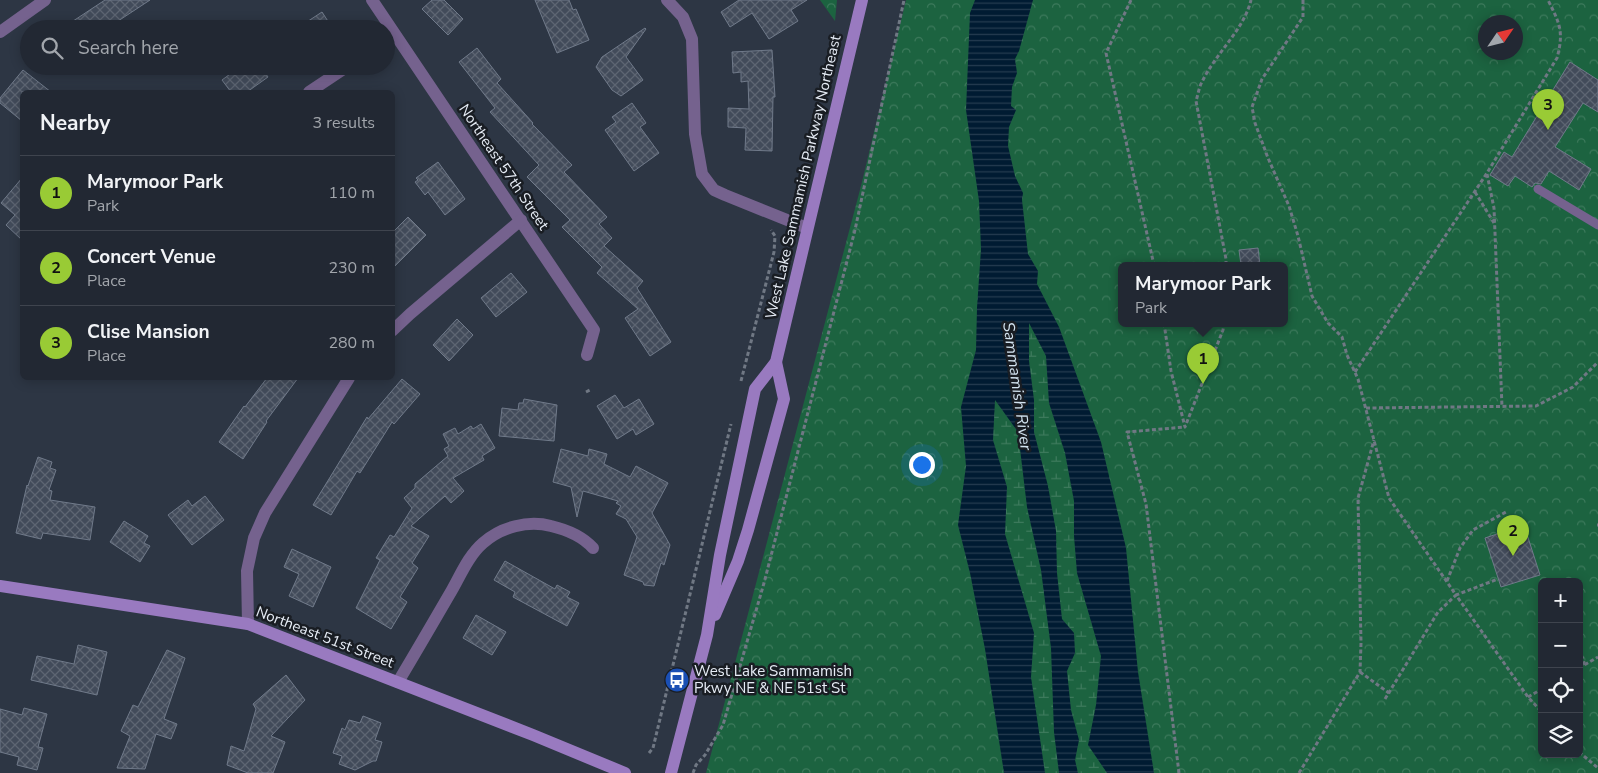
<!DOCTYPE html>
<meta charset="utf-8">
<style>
body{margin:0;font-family:"Nunito Sans",sans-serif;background:#2e343f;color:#f1f3f6}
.controls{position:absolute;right:15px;bottom:15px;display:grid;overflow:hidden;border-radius:8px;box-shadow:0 2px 12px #0003}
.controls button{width:45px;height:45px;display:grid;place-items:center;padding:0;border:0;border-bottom:1px solid #3f444e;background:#222833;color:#f1f3f6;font:25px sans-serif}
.compass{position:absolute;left:1478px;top:15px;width:45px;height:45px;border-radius:50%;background:#222833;box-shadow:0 2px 12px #0003;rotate:55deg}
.you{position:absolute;left:921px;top:464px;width:18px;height:18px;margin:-12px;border:4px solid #fff;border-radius:50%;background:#1a73e8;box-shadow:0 0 0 8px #1a73e833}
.badge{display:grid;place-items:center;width:32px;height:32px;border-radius:50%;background:#99cb35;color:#111;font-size:16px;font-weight:700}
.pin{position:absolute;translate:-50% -41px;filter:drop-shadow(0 1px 2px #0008)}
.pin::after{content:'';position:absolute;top:26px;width:18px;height:15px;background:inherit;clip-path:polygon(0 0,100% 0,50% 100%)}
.popup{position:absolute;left:1118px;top:262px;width:170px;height:65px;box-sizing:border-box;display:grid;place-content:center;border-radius:8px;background:#222833;filter:drop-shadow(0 1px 4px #0005);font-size:16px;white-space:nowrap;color:#a2a6ac}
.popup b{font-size:19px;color:#f1f3f6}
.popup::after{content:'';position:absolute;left:50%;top:100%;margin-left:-10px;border:10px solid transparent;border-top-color:#222833}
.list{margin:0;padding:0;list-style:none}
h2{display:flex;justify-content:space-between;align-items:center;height:65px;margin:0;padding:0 20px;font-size:21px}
h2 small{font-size:16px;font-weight:400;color:#a2a6ac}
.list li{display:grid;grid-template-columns:32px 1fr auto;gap:15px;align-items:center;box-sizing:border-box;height:75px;padding:0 20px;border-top:1px solid #3f444e}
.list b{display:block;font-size:19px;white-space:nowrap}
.list p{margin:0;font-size:16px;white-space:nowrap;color:#a2a6ac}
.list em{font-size:16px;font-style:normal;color:#a2a6ac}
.icon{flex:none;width:28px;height:28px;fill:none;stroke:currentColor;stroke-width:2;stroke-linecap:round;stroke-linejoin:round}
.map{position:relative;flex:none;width:1598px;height:773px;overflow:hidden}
.search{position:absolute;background:#222833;box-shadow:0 2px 12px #0003;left:20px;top:20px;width:375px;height:55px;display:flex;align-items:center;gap:12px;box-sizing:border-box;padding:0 18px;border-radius:28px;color:#a2a6ac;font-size:19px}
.panel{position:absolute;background:#222833;box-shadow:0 2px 12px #0003;left:20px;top:90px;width:375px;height:290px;border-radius:8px}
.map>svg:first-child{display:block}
.forest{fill:url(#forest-crowns);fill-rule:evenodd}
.wetland{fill:url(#wetland-marsh)}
.water{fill:url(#water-rules)}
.building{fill:url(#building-cross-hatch);stroke:#707a8a}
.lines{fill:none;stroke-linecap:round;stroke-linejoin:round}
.path{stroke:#707884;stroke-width:3;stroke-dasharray:4 2.5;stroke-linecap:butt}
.lane{stroke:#75628e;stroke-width:9}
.street{stroke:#75628e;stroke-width:12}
.secondary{stroke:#997ac0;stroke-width:12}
.labels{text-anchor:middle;stroke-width:5;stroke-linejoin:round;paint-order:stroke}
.street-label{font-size:15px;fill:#e6ecf5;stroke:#191d23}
.poi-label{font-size:15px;fill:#e6ecf5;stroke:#191d23;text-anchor:start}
.water-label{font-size:16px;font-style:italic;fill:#d3e3f0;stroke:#191d23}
</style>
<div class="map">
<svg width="1598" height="773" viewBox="0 0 1598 773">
<defs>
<pattern id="forest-crowns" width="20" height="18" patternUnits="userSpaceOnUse" patternTransform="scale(1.25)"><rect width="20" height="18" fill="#1c6340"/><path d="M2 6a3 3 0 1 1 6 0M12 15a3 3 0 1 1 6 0" fill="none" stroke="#3d7a5c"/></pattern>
<pattern id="wetland-marsh" width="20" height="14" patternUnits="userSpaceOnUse" patternTransform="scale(1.25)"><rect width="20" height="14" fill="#1c6340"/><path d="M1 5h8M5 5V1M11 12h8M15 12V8" fill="none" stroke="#3d7a5c"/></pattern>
<pattern id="water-rules" width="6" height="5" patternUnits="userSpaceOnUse" patternTransform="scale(1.25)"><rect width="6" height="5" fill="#001b32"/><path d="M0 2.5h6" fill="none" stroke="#253c50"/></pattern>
<pattern id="building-cross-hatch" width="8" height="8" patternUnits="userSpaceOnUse" patternTransform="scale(1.25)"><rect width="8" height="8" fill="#424b5a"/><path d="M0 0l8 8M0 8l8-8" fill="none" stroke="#5d6572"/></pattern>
</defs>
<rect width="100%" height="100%" fill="#2d3644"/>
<g class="forest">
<path d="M820 0H837L835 21Z"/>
<path d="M906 0H1598V773H706L861 186ZM1486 22H1516V52H1486ZM1122 265H1284V323H1122ZM1542 582H1579V754H1542Z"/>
</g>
<g class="wetland">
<path d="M1029 321 1046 356 1049 403 1065 453 1074 501V536L1077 573 1101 656 1096 705 1088 745 1107 773H1078L1075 760 1079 740 1071 710 1067 671 1075 653 1074 633 1062 619 1057 573 1056 531 1048 486 1034 432V400L1029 361Z"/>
<path d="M994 399 1018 432 1027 507 1041 570 1051 648 1054 732 1059 773H1045L1031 677 1034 633 1005 534 1006 487 993 440Z"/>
</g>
<path class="water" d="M975 0H1033L1019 51 1015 59 1017 73 1012 87 1011 106 1016 110 1009 127 1008 146 1015 176 1023 193 1022 200 1028 254 1038 271 1037 284 1059 327 1101 442 1126 548 1138 672 1154 773H1107L1088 745 1096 705 1101 656 1077 573 1074 536V501L1065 453 1049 403 1046 356 1029 323V361L1034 400V432L1048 486 1056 531 1057 573 1062 619 1074 633 1075 653 1067 671 1071 710 1079 740 1075 760 1078 773H1059L1054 732 1051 648 1041 570 1027 507 1018 432 995 400 993 440 1007 487 1005 534 1034 633 1031 677 1045 773H1004L985 649 970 573 958 525 966 466 961 407 976 350 977 308 981 249 979 201 966 110 970 13Z"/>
<g class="building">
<path d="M105 0H150L106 29H61Z"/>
<path d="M432 0H444L463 19 448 35 422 9Z"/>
<path d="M535 0H569L573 10 576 9 589 40 557 53Z"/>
<path d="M739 0H807L791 10 798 21 769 39 752 13 730 27 721 12Z"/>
<path d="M322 12 333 29H296Z"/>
<path d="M645 28 646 29 626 57 643 80 621 96 612 90 596 67 602 57Z"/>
<path d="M477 48 501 79 497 83 533 123 532 124 572 165 564 172 607 217 599 224 612 238 604 246 643 281 637 288 671 342 650 356 625 318 638 309 597 273 602 267 562 227 570 220 527 177 539 165 490 112 495 108 459 62Z"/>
<path d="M772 50 775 97H773L772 151 745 150 746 128 728 127V108L749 109 748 81 741 82V72L733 73 732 52Z"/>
<path d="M1570 62 1598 80V112L1583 103 1555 147 1591 169 1579 190 1549 171 1541 184 1535 183 1532 187 1515 176 1508 186 1490 175 1504 152 1512 157Z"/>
<path d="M241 66H260L268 77 247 92H231L222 80Z"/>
<path d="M23 70 51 92H22V121L0 103V98Z"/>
<path d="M632 103 646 123 640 127 659 153 634 171 605 130 616 122 612 117Z"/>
<path d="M438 162 465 199 445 215 428 192 425 195 415 182 418 180 416 178Z"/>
<path d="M22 178V240L6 225 15 215 1 203Z"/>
<path d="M408 217 426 235 392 269V233Z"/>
<path d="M1258 248 1260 265H1241L1239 250Z"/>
<path d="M511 273 527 292 496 317 481 298Z"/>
<path d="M457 319 473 335 449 361 433 345Z"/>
<path d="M267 378H298L266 421 267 422 243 459 219 442 244 406 245 407Z"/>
<path d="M402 379 420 394 394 424 392 422 360 473 357 471 331 515 313 505 367 417 368 419Z"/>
<path d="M615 395 624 408 639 399 654 424 636 435 633 429 617 439 597 406Z"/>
<path d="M524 399 557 405 554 441 499 436 502 408 518 410 519 403H523Z"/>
<path d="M481 424 495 448 482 456 484 460 453 478 464 491 451 503 445 496 411 526 429 536 412 563 418 568 400 597 407 602 391 629 356 608 380 560 376 558 390 535 394 537 412 508 404 498 415 488V484L448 456 444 449 449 446 443 434 455 428 458 434 471 426 473 429Z"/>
<path d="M561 449 588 456 589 449 607 454 604 464 630 477 636 466 668 483 652 513 670 545 664 565 661 563 654 586 644 585 643 582 624 575 637 537 626 519 616 514 621 506 616 503 618 501 583 491 577 517 571 487 553 482Z"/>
<path d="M38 457 52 462 50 468 56 470 49 490 52 491 50 500 95 507 90 540 43 533 41 539 16 533 27 485 28 486Z"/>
<path d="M205 496 224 520 192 545 168 515 188 500 192 506Z"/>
<path d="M124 521 148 536 144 543 150 546 140 562 110 542Z"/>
<path d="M1524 525 1540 575 1501 587 1485 538Z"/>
<path d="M292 549 331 567 313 607 289 596 299 574 284 567Z"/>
<path d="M505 561 555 589 557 585 570 592 567 597 579 603 567 626 513 597 515 592 494 580Z"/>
<path d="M476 615 506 632 492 655 463 638Z"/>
<path d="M78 645 107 652 97 695 31 680 37 656 74 664Z"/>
<path d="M167 650 185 658 164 719 177 724 171 739 156 734 145 769 117 768 130 736 121 731 133 705 138 707Z"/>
<path d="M286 675 305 700 271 736 285 742 273 773H248L227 765 231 746 244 751 256 709 253 704Z"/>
<path d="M24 708 47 714 38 747 43 748 37 770 17 765 19 757 0 752V709L22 715Z"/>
<path d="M363 716 381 723 375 740 382 742 376 761H373L355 770 339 764 342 756 333 753 342 728 345 730 349 720 360 723Z"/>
</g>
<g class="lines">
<g class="path">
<path d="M1131 0 1106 53 1154 265"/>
<path d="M1303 0V17L1262 79 1252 107 1255 123 1268 158 1289 206 1298 236 1312 296 1328 323 1342 337 1347 355 1358 379 1389 498 1456 595 1498 579"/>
<path d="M1487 174 1494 208 1502 407"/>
<path d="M1475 192 1494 223"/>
<path d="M1226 265V259L1196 101C1198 95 1199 87 1202 82 1215 54 1244 30 1251 0"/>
<path d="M1164 323 1171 371 1185 427 1223 330 1224 323"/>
<path d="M1355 372 1487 173 1557 58C1564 32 1560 24 1548 0"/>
<path d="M741 381 774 252 775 236 771 230"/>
<path d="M586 392 590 390"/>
<path d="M1366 408 1536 406 1573 387 1598 362"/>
<path d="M1597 525H1598"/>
<path d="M1447 581 1460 548 1473 530 1506 512"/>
<path d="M1579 649 1585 665"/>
<path d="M1579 668 1598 657"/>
<path d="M1360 672 1389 693"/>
<path d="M1528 697 1542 689"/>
<path d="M1385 699 1438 612 1456 595 1528 697 1542 712"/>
<path d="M1579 752 1598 768"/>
<path d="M649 753 653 748 731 424"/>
<path d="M693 773 696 765 705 755 723 725 764 583 855 230 904 0"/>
<path d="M1179 773 1146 504 1127 432 1185 427"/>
<path d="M1299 773 1360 672 1361 643 1358 498 1374 440"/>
</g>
<path class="lane" d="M1538 189 1598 225"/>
<g class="street">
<path d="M372 0 594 330 587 355"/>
<path d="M667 0 683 17 692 39 695 134 702 174 714 190 725 195 807 228"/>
<path d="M0 32 45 0"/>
<path d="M309 92 348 66"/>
<path d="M392 331 410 314 521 220"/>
<path d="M248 624 247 571 254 538 265 513 349 378"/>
<path d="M398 682C416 652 434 621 452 590 461 574 469 555 483 543 501 527 528 520 551 526 568 530 582 536 593 548"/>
</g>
<g class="secondary">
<path d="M0 586 248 624 533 735 625 773"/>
<path d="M715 615 738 561 748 530 784 399 776 362"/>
<path d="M671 773 707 635 720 555 755 389 776 362 862 0"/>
</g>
</g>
<defs>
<symbol id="bus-disc" viewBox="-11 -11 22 22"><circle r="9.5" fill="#1a4fb4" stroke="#191d23"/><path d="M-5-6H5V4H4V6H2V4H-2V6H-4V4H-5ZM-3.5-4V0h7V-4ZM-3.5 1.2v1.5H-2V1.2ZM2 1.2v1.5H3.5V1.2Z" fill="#fff"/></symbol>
</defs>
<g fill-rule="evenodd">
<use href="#bus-disc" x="663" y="666" width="28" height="28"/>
</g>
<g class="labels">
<g class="street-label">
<text transform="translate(504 167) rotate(56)" y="5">Northeast 57th Street</text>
<text transform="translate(803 177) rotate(-77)" y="5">West Lake Sammamish Parkway Northeast</text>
<text transform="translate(325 637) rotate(21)" y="5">Northeast 51st Street</text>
</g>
<g class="poi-label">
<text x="694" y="676">West Lake Sammamish<tspan x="694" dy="17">Pkwy NE &amp; NE 51st St</tspan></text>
</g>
<g class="water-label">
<text transform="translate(1018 386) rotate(82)" y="6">Sammamish River</text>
</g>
</g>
</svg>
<div class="controls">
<button>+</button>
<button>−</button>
<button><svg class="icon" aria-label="locate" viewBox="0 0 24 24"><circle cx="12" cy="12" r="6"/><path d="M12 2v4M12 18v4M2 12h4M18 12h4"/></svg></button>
<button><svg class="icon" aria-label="layers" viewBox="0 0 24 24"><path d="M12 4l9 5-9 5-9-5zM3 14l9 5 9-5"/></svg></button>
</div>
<svg class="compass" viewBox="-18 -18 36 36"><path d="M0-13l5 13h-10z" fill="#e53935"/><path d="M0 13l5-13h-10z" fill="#a2a6ac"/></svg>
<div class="you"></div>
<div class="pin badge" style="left:1203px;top:384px">1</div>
<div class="popup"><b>Marymoor Park</b>Park</div>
<div class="pin badge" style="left:1513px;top:556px">2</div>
<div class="pin badge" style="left:1548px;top:130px">3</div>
<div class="search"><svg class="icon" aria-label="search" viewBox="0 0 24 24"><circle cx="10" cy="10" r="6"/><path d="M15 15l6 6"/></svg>Search here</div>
<section class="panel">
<h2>Nearby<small>3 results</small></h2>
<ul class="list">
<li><span class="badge">1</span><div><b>Marymoor Park</b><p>Park</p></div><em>110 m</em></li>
<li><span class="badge">2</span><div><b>Concert Venue</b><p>Place</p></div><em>230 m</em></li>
<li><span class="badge">3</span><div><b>Clise Mansion</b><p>Place</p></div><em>280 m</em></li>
</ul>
</section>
</div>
